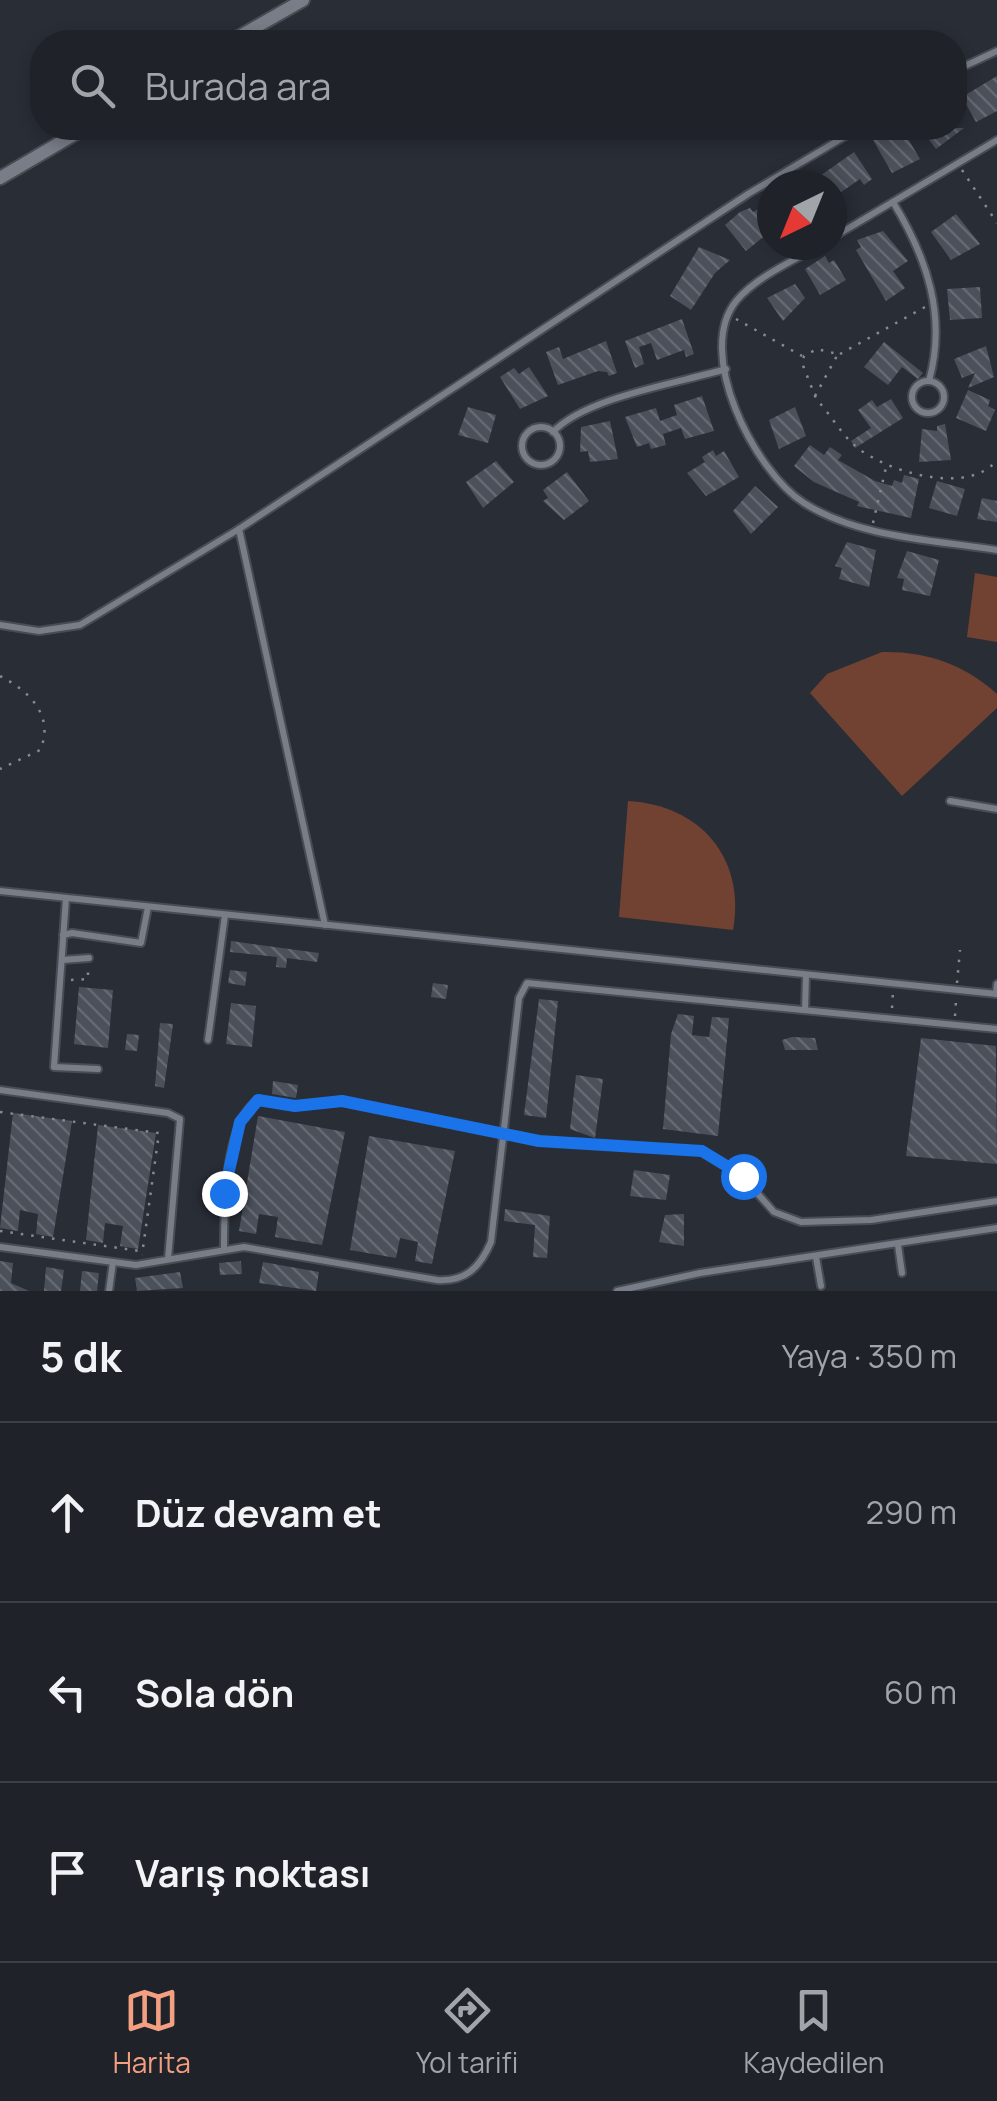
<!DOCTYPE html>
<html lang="tr">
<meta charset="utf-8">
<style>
body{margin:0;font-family:Manrope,sans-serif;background:#2c2f34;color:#f1f3f6}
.compass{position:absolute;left:757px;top:170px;width:90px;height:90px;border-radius:50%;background:#1f2228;box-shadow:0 5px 15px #0003;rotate:223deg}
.stop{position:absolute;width:30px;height:30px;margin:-22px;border:8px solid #1a73e8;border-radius:50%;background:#fff}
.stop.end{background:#1a73e8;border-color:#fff;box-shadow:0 2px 10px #0008}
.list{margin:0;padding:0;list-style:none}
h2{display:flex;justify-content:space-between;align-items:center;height:130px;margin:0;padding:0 40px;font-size:42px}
h2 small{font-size:32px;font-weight:400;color:#a1a4a8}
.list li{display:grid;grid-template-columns:65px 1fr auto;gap:30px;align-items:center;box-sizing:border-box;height:180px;padding:0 40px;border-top:2px solid #3c3f45}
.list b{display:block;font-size:38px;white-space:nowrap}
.list em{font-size:32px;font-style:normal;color:#a1a4a8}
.icon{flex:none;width:55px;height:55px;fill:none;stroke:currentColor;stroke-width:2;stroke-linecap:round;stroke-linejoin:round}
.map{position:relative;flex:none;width:997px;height:1291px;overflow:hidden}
.search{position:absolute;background:#1f2228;box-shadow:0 5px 15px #0003;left:30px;right:30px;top:30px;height:110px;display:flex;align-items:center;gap:25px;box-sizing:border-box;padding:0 35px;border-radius:40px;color:#a1a4a8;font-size:38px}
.sheet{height:670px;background:#1f2228}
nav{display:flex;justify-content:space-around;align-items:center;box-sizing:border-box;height:140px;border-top:2px solid #3c3f45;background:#1f2228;font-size:28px;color:#a1a4a8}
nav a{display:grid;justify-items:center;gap:5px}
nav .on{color:#f39f82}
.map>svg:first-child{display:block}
.pitch{fill:#714231}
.building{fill:url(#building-back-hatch)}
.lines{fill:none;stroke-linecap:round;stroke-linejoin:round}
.service-casing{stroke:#484c53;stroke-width:10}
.minor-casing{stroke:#484c53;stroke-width:16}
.path{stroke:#868a91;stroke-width:2.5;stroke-dasharray:2.5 8;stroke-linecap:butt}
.service{stroke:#787d88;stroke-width:6}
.minor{stroke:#787d88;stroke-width:12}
.route{stroke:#1a73e8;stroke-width:12}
</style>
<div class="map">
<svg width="997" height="1291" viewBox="0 0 997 1291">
<defs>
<pattern id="building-back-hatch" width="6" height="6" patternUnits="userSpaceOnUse" patternTransform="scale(2.5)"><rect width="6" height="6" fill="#4b505a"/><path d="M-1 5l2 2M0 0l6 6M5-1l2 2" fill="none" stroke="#656972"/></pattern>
</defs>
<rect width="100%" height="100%" fill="#292d36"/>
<g class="pitch">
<path d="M975 573 997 577V642L967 637Z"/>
<path d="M882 652C926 651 964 664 997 694V708L902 796 810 693 827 674Z"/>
<path d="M628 801C700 805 746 858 733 930L619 917Z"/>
</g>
<g class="building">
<path d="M997 76V111L976 122 962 97Z"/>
<path d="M920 128H964L936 149Z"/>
<path d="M889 131 893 138 904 132 920 159 892 173 873 140Z"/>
<path d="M854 152 872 179 864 185 860 179 837 195 832 185H807Z"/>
<path d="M772 202V230L746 251 725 225 740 212 750 208 753 212Z"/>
<path d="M956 214 980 244 951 260 931 232Z"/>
<path d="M883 231 908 261 893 271 905 288 886 301 856 250 861 247 857 240Z"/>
<path d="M699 247 730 260 715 273 691 310 670 296Z"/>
<path d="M825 256 829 263 834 260 846 280 820 295 805 269Z"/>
<path d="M795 284 805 298 783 321 767 298Z"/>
<path d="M980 287 982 318 950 320 947 289Z"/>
<path d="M682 319 694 354 686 357 684 350 657 360 651 343 639 347 644 364 635 368 625 341Z"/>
<path d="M606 341 617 373 609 376 607 372 598 371 558 385 546 352 559 347 563 359Z"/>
<path d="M884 342 923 373 918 379 902 367 888 385 864 367Z"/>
<path d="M986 346 994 377 968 388 975 373 962 378 954 359Z"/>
<path d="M529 367 548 396 520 409 500 377 514 368 519 374Z"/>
<path d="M968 390 990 400 988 406 995 410 986 431 956 418Z"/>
<path d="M702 396 714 431 685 439 681 428 663 434 666 445 651 449 649 443 637 447 625 417 656 408 660 421 677 415 674 405Z"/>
<path d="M891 399 903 418 855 448 851 441 871 428 858 410 872 400 877 407Z"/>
<path d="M468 407 496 415 488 443 458 435Z"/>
<path d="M795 407 806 436 779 449 769 420Z"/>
<path d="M610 421 618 459 590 462 588 451 580 452 581 427Z"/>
<path d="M945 424 951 460 919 462 922 429 937 431V426Z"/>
<path d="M810 445 824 455 830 447 842 455 838 460 875 481 892 486 894 480 902 483 904 475 919 479 911 518 857 506 859 502 814 482 794 466Z"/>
<path d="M713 450 716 456 724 451 739 477 706 496 687 473 705 462 702 457Z"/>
<path d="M496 461 514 482 483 508 466 482Z"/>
<path d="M567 472 589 501 564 520 543 501 548 498 543 490Z"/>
<path d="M937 481 965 489 957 516 929 508Z"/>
<path d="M755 486 778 507 751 534 733 511Z"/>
<path d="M982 498 997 501V522L977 519Z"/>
<path d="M847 542 876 550 869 587 839 579 842 568 835 566Z"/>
<path d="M907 551 939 560 930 596 902 590 904 579 897 578Z"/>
<path d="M231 941 319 953 317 962 287 958 286 968 276 967 277 957 230 952Z"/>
<path d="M230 970 247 972 245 986 228 983Z"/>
<path d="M433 983 448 985 446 999 431 997Z"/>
<path d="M79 987 113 990 108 1048 74 1044Z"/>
<path d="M539 999 558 1001 546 1118 524 1115Z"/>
<path d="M231 1003 256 1006 252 1047 226 1044Z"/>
<path d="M678 1014 694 1016 692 1035 709 1037 712 1017 729 1018 718 1136 663 1129 671 1034Z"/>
<path d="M160 1023 173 1024 164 1088 155 1086Z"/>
<path d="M127 1034 139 1035 137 1051 125 1050Z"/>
<path d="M792 1037 815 1038 818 1050H785L782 1040Z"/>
<path d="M921 1038 996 1046 997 1164 906 1156Z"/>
<path d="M576 1075 603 1079 595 1138 570 1129Z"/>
<path d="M273 1081 298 1085 296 1098 272 1094Z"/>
<path d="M13 1113 72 1121 53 1237 36 1234 38 1214 20 1210 18 1231 0 1228Z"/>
<path d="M258 1116 345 1132 322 1245 275 1237 278 1217 259 1214 256 1234 239 1231Z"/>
<path d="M98 1125 156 1133 138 1249 120 1246 123 1226 105 1223 103 1243 86 1240Z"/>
<path d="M369 1136 455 1151 432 1264 415 1261 418 1242 400 1238 396 1258 350 1250Z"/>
<path d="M634 1170 670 1175 666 1200 630 1196Z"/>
<path d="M505 1209 550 1216 547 1258 533 1257 535 1225 504 1221Z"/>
<path d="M684 1214V1246L659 1242 665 1215Z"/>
<path d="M0 1261 13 1263 11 1283 29 1291H0Z"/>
<path d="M241 1261 242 1274 220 1275 219 1263Z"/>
<path d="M263 1262 319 1272 316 1291 259 1283Z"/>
<path d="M46 1267 64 1270 61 1291H44Z"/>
<path d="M82 1271 99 1273 97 1291H80Z"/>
<path d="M180 1272 183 1288 137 1291 135 1278Z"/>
</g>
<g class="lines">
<defs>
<g id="service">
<path d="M954 71 997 51"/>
<path d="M893 202C927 258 947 316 929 381"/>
<path d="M832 238 997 140"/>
<path d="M821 245C793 261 758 276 737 300 693 352 755 472 804 503 859 538 934 540 997 550"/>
<circle cx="928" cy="397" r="16"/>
<circle cx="541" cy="446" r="19"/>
<path d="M553 432C586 397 679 383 726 369"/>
<path d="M239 529 325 925"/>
<path d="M0 625 39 631 80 625 239 529 748 194 859 128"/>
<path d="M950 801 997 809"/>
<path d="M0 891 997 994"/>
<path d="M66 898 54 1067 98 1069"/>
<path d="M63 935 72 933 141 943 148 907"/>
<path d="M62 960 89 958"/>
<path d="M996 994 997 984"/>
<path d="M805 1010 806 975"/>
<path d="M208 1040 225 915"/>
<path d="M0 1090 168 1113 180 1119 168 1259"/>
<path d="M898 1245 902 1273"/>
<path d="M0 1247 136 1265 244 1247 437 1280C466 1282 480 1267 491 1242L519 998 527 983 997 1029"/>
<path d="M224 1249C224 1211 224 1122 258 1100L295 1106 343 1101 539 1141 702 1151 743 1177 774 1212 801 1222 871 1220 997 1201"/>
<path d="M816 1257 821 1286"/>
<path d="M109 1291 113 1262"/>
<path d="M617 1291 700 1273 997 1228"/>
</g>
<g id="minor">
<path d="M230 42 303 0"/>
<path d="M0 178 85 128"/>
</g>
</defs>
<use href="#service" class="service-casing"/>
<use href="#minor" class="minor-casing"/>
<g class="path">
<path d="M962 170 997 223"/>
<path d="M736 319 802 356"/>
<path d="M840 354 925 307"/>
<path d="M815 396 838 354 817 349 804 356 802 363 815 396 818 401C830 414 840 432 853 444 882 471 968 497 997 460"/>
<path d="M873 523 887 463"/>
<path d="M0 676C30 691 55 717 40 750L0 769"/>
<path d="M71 980 88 979V968"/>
<path d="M957 983 960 950"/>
<path d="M892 1008 893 991"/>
<path d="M955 1016 956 1001"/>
<path d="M0 1112 159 1133 142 1255"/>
<path d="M0 1231 140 1251"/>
</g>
<use href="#service" class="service"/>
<use href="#minor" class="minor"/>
</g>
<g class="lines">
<path class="route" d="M224 1193 240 1122 258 1100 295 1106 342 1101 539 1141 702 1151 743 1176"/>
</g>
</svg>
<svg class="compass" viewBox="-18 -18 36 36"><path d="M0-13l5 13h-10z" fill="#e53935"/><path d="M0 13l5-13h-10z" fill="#a1a4a8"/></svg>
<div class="stop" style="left:743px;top:1176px"></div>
<div class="stop end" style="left:224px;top:1193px"></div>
<div class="search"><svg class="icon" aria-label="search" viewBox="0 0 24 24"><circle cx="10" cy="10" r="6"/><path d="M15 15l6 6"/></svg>Burada ara</div>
</div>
<section class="sheet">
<h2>5 dk<small>Yaya · 350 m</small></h2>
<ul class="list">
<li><svg class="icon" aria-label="ahead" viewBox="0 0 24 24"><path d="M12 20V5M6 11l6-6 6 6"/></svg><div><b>Düz devam et</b></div><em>290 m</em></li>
<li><svg class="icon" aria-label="left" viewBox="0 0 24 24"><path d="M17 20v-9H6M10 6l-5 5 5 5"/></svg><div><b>Sola dön</b></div><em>60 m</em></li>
<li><svg class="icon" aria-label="arrive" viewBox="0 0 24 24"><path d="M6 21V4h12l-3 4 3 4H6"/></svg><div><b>Varış noktası</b></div></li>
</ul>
</section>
<nav>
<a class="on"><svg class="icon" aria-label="map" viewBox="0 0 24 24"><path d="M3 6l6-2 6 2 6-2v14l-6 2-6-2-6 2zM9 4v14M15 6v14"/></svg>Harita</a>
<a><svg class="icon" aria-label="directions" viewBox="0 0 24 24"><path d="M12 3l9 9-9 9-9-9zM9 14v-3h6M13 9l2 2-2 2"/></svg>Yol tarifi</a>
<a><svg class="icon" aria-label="saved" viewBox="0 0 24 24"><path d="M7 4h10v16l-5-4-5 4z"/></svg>Kaydedilen</a>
</nav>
